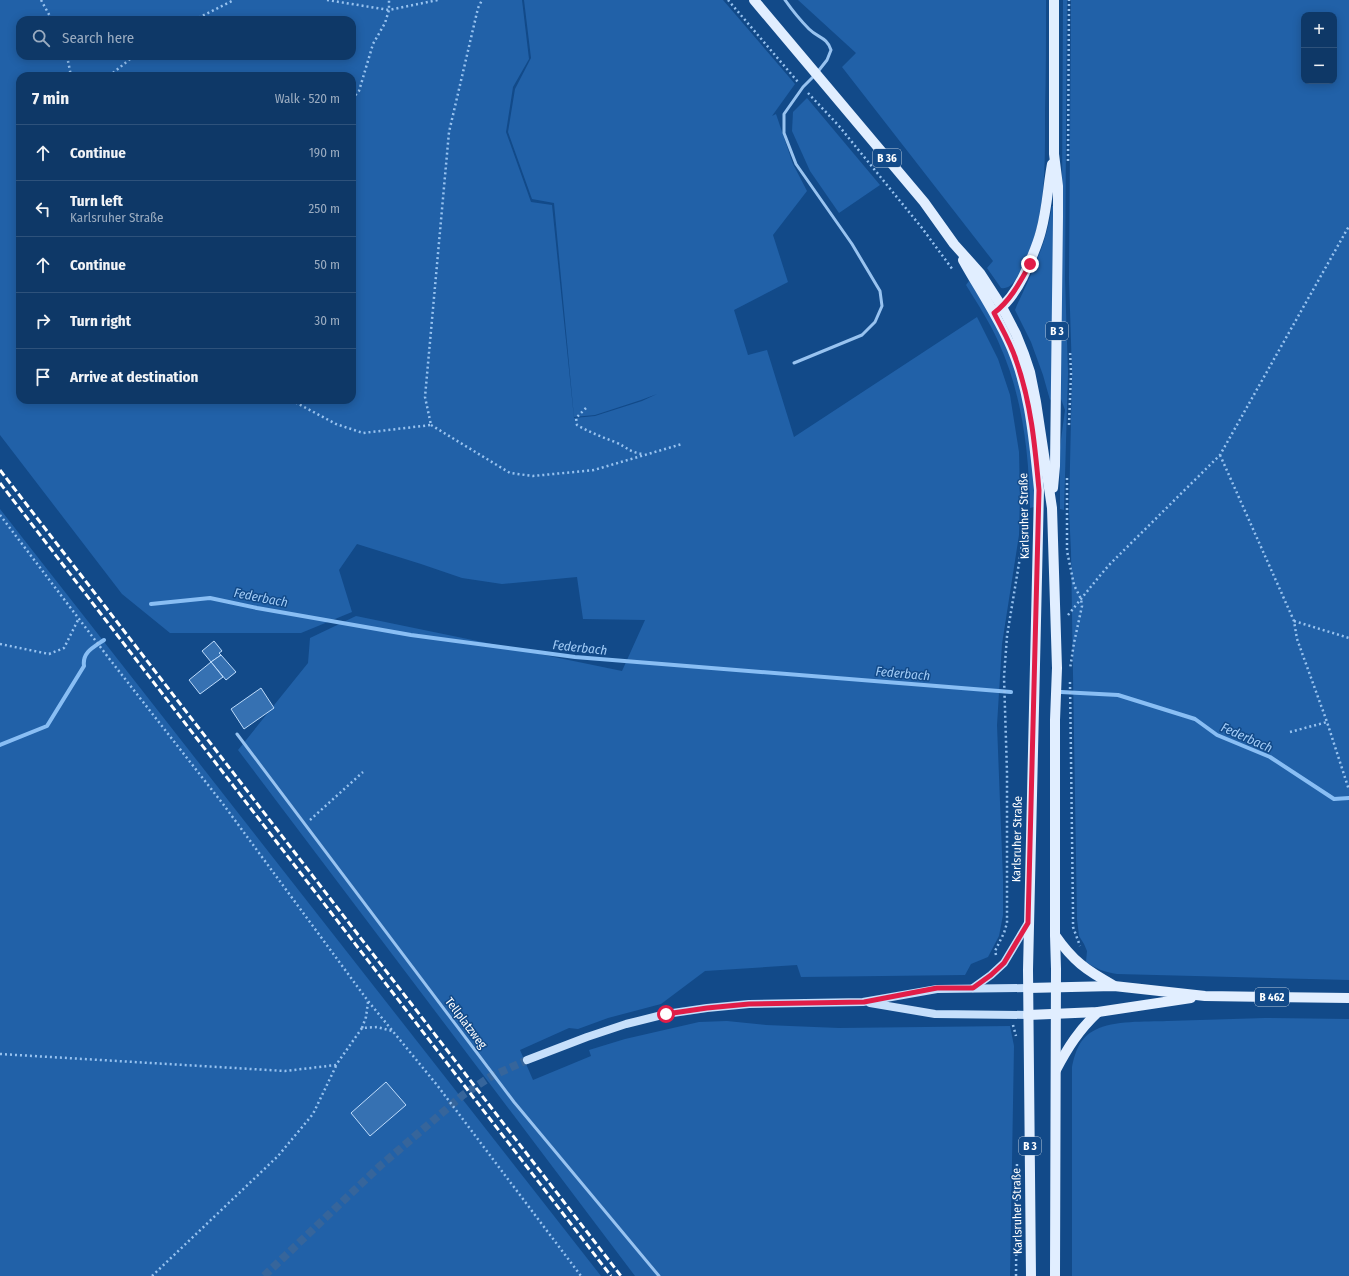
<!DOCTYPE html>
<meta charset="utf-8">
<style>
body{margin:0;font-family:"Fira Sans Condensed",sans-serif;background:#173f6d;color:#f1f3f6}
.controls{position:absolute;right:12px;top:12px;display:grid;overflow:hidden;border-radius:8px;box-shadow:0 2px 10px #0003}
.controls button{width:36px;height:36px;display:grid;place-items:center;padding:0;border:0;border-bottom:1px solid #2e527b;background:#0e3867;color:#f1f3f6;font:20px sans-serif}
.stop{position:absolute;width:12px;height:12px;margin:-9px;border:3px solid #e11d48;border-radius:50%;background:#fff}
.stop.end{background:#e11d48;border-color:#fff;box-shadow:0 1px 4px #0008}
.list{margin:0;padding:0;list-style:none}
h2{display:flex;justify-content:space-between;align-items:center;height:52px;margin:0;padding:0 16px;font-size:17px}
h2 small{font-size:13px;font-weight:400;color:#9bacc0}
.list li{display:grid;grid-template-columns:26px 1fr auto;gap:12px;align-items:center;box-sizing:border-box;height:56px;padding:0 16px;border-top:1px solid #2e527b}
.list b{display:block;font-size:15px;white-space:nowrap}
.list p{margin:0;font-size:13px;white-space:nowrap;color:#9bacc0}
.list em{font-size:13px;font-style:normal;color:#9bacc0}
.icon{flex:none;width:22px;height:22px;fill:none;stroke:currentColor;stroke-width:2;stroke-linecap:round;stroke-linejoin:round}
.map{position:relative;flex:none;width:1349px;height:1276px;overflow:hidden}
.search{position:absolute;background:#0e3867;box-shadow:0 2px 10px #0003;left:16px;top:16px;width:340px;height:44px;display:flex;align-items:center;gap:10px;box-sizing:border-box;padding:0 14px;border-radius:12px;color:#9bacc0;font-size:15px}
.panel{position:absolute;background:#0e3867;box-shadow:0 2px 10px #0003;left:16px;top:72px;width:340px;height:332px;border-radius:12px}
.map>svg:first-child{display:block}
.green{fill:#2161a8;fill-rule:evenodd}
.lines{fill:none;stroke-linecap:round;stroke-linejoin:round}
.stream{stroke:#89bef4;stroke-width:4}
.building{fill:#3671b2;stroke:#bedcfc}
.secondary-tunnel{stroke:#36659b;stroke-width:8;stroke-dasharray:8 4;stroke-linecap:butt}
.path{stroke:#98c3f0;stroke-width:2.5;stroke-dasharray:2 3;stroke-linecap:butt}
.service{stroke:#98c3f0;stroke-width:3}
.secondary{stroke:#c6dffb;stroke-width:8}
.primary{stroke:#e1eeff;stroke-width:10}
.rail{stroke:#fff;stroke-width:3;stroke-dasharray:7 3;stroke-linecap:butt}
.route{stroke:#e11d48;stroke-width:5}
.labels{text-anchor:middle;stroke-width:3;stroke-linejoin:round;paint-order:stroke}
.shield{fill:#124a89;stroke:#b8c9dc;stroke-width:1}
.shield-label{font-size:11px;font-weight:bold;fill:#fff}
.street-label{font-size:12px;fill:#fff;stroke:#124a89}
.water-label{font-size:13px;font-style:italic;fill:#a3cdf8;stroke:#124a89}
</style>
<div class="map">
<svg width="1349" height="1276" viewBox="0 0 1349 1276">
<rect width="100%" height="100%" fill="#124a89"/>
<g class="green">
<path d="M0 0H522L529 59 513 87 506 132 531 202 552 205 574 418 595 416 642 401 657 394 641 400 595 415 574 417 554 203 532 199 508 132 515 89 531 58 524 0H723L795 84 772 116 776 114 793 164 807 191 773 235 788 282 734 310 748 355 767 350 794 437 977 317 998 359 1010 395 1019 452 1020 497 1019 535 1002 644 997 725 1003 879V915L999 936 988 957 971 964 965 975 801 977 797 965 705 971 661 1004 608 1018 578 1029 569 1028 520 1050 533 1080 591 1056 589 1050 625 1039 699 1022 727 1021 766 1025 839 1028 1010 1026 1014 1046 1010 1276H635L238 750 308 663 310 638 356 616 622 671 645 620 583 619 577 577 502 584 462 578 421 564 357 544 339 570 352 612 301 633H170L122 594 0 435ZM20 20H352V56H20ZM20 76H352V400H20Z"/>
<path d="M798 0H1046C1046 37 1046 75 1045 112 1045 166 1047 223 1020 272 1016 279 1011 290 1001 288L987 268 993 261 842 67 856 53Z"/>
<path d="M1063 0H1067L1065 279 1068 373 1064 510 1060 509V447L1065 410 1061 399Z"/>
<path d="M1071 0H1349V980L1117 974C1105 972 1096 969 1086 962L1087 951 1084 944 1079 936 1077 919 1071 552 1069 510 1072 373 1069 279ZM1304 15H1334V81H1304Z"/>
<path d="M807 98 880 185 839 213 810 171 792 131 793 112Z"/>
<path d="M1052 206H1053L1052 399 1050 400 1043 375 1031 342 1015 310 1017 305C1032 273 1047 242 1052 206Z"/>
<path d="M969 281C984 303 998 326 1008 351 1027 396 1035 458 1034 507L1030 508C1029 452 1022 393 998 341 989 321 977 303 966 285Z"/>
<path d="M0 509 601 1276H0Z"/>
<path d="M1265 1018 1349 1019V1276H1072V1067C1075 1052 1080 1037 1095 1030 1114 1020 1145 1022 1167 1021 1200 1020 1233 1019 1265 1018Z"/>
</g>
<g class="lines">
<g class="stream">
<path d="M151 604 210 598 257 608 411 635 575 657 1011 692"/>
<path d="M1061 692 1118 695 1195 719 1217 735 1270 757 1334 799 1349 798"/>
<path d="M0 745 47 726 84 666C82 652 94 647 104 640"/>
</g>
</g>
<g class="building">
<path d="M214 641 222 651 219 653 221 655 211 662 202 651Z"/>
<path d="M221 655 236 672 226 680 211 662Z"/>
<path d="M211 662 223 677 200 694 189 680Z"/>
<path d="M261 688 274 708 244 729 231 709Z"/>
<path d="M386 1082 406 1105 370 1136 351 1113Z"/>
</g>
<g class="lines">
<path class="secondary-tunnel" d="M264 1276 380 1166 463 1095 490 1077 527 1060"/>
<g class="path">
<path d="M41 0 52 20"/>
<path d="M327 0 389 10V0"/>
<path d="M728 0 798 82"/>
<path d="M194 20 234 0"/>
<path d="M67 56 71 76"/>
<path d="M109 76 134 56"/>
<path d="M808 93 839 126 922 228 953 270"/>
<path d="M352 99 359 91 373 44 385 23 389 10 438 0"/>
<path d="M1068 161 1069 0"/>
<path d="M291 400 336 424 363 433 431 425 425 397 449 132 478 8 482 0"/>
<path d="M586 408 576 418 577 425C589 432 602 437 615 442 627 447 630 453 644 454"/>
<path d="M431 425 510 473 533 476 594 470 682 444"/>
<path d="M1069 425 1071 373 1070 350"/>
<path d="M1220 455 1294 621 1297 639 1327 722 1349 790"/>
<path d="M1067 478V551L1074 585 1081 599 1082 606 1074 643 1070 669"/>
<path d="M0 515 111 661 223 804 368 1001 437 1085 581 1276"/>
<path d="M1068 615C1082 598 1095 581 1110 564L1220 455 1349 226"/>
<path d="M1294 621 1349 638"/>
<path d="M0 644 49 654 64 648 79 618"/>
<path d="M1070 682 1073 912V927L1080 946"/>
<path d="M1290 732 1327 722"/>
<path d="M310 820 363 772"/>
<path d="M996 955 995 951 1004 933 1007 923V773L1004 677 1007 636 1025 527"/>
<path d="M1013 1025 1016 1036"/>
<path d="M362 1028 366 1017 368 1002"/>
<path d="M0 1054 285 1071 336 1065 362 1028 377 1027 392 1031"/>
<path d="M152 1276 278 1156 313 1114 336 1066"/>
<path d="M1016 1276 1017 1161"/>
</g>
<g class="service">
<path d="M785 0C792 10 801 21 809 29 818 38 827 37 831 50L827 60 816 74 803 87 784 114V133L796 164 852 244 880 291 882 306 875 322 862 335 794 363"/>
<path d="M237 734 514 1102 659 1276"/>
</g>
<g class="secondary">
<path d="M973 988 991 975 1004 963 1028 923"/>
<path d="M870 1003 935 1014 1028 1015"/>
<path d="M527 1060 587 1037 626 1024 666 1014 707 1008 749 1004 863 1002 937 989 1028 988"/>
</g>
<g class="primary">
<path d="M754 0 924 202 954 244 980 273 1002 307 1016 334 1024 354 1030 372 1036 402 1052 508 1057 668 1055 720V935L1056 969 1055 1276"/>
<path d="M963 260C978 287 995 312 1008 340 1030 386 1034 440 1039 490L1028 970 1031 1276"/>
<path d="M997 311C1009 302 1017 289 1023 277 1030 262 1037 247 1041 231 1047 209 1048 186 1052 164"/>
<path d="M1053 488 1055 466 1058 216V186L1054 154V0"/>
<path d="M1055 935C1073 961 1086 970 1113 985"/>
<path d="M1028 988 1114 986 1205 996 1349 998"/>
<path d="M1028 1015 1098 1012 1191 998"/>
<path d="M1056 1070C1068 1047 1079 1030 1098 1012"/>
</g>
<g class="rail">
<path d="M0 470 621 1276"/>
<path d="M0 483 611 1276"/>
</g>
</g>
<g class="lines">
<path class="route" d="M666 1014 707 1008 749 1004 864 1002 937 988H973L991 975 1004 963 1028 923 1039 490C1035 446 1031 402 1016 360 1011 344 1002 329 994 313 1011 300 1020 282 1030 264"/>
</g>
<g class="labels">
<g class="shield">
<rect x="873" y="149" width="28" height="18" rx="3"/>
<rect x="1046" y="322" width="22" height="18" rx="3"/>
<rect x="1255" y="988" width="34" height="18" rx="3"/>
<rect x="1019" y="1137" width="22" height="18" rx="3"/>
</g>
<g class="shield-label">
<text x="887" y="162">B 36</text>
<text x="1057" y="335">B 3</text>
<text x="1272" y="1001">B 462</text>
<text x="1030" y="1150">B 3</text>
</g>
<g class="street-label">
<text transform="translate(1024 516) rotate(-91)" y="4">Karlsruher Straße</text>
<text transform="translate(1017 839) rotate(-89)" y="4">Karlsruher Straße</text>
<text transform="translate(466 1023) rotate(53)" y="4">Tellplatzweg</text>
<text transform="translate(1017 1211) rotate(-91)" y="4">Karlsruher Straße</text>
</g>
<g class="water-label">
<text transform="translate(261 597) rotate(11)" y="5">Federbach</text>
<text transform="translate(580 647) rotate(6)" y="5">Federbach</text>
<text transform="translate(903 673) rotate(5)" y="5">Federbach</text>
<text transform="translate(1247 737) rotate(24)" y="5">Federbach</text>
</g>
</g>
</svg>
<div class="controls">
<button>+</button>
<button>−</button>
</div>
<div class="stop" style="left:666px;top:1014px"></div>
<div class="stop end" style="left:1030px;top:264px"></div>
<div class="search"><svg class="icon" aria-label="search" viewBox="0 0 24 24"><circle cx="10" cy="10" r="6"/><path d="M15 15l6 6"/></svg>Search here</div>
<section class="panel">
<h2>7 min<small>Walk · 520 m</small></h2>
<ul class="list">
<li><svg class="icon" aria-label="ahead" viewBox="0 0 24 24"><path d="M12 20V5M6 11l6-6 6 6"/></svg><div><b>Continue</b></div><em>190 m</em></li>
<li><svg class="icon" aria-label="left" viewBox="0 0 24 24"><path d="M17 20v-9H6M10 6l-5 5 5 5"/></svg><div><b>Turn left</b><p>Karlsruher Straße</p></div><em>250 m</em></li>
<li><svg class="icon" aria-label="ahead" viewBox="0 0 24 24"><path d="M12 20V5M6 11l6-6 6 6"/></svg><div><b>Continue</b></div><em>50 m</em></li>
<li><svg class="icon" aria-label="right" viewBox="0 0 24 24"><path d="M7 20v-9h11M14 6l5 5-5 5"/></svg><div><b>Turn right</b></div><em>30 m</em></li>
<li><svg class="icon" aria-label="arrive" viewBox="0 0 24 24"><path d="M6 21V4h12l-3 4 3 4H6"/></svg><div><b>Arrive at destination</b></div></li>
</ul>
</section>
</div>
